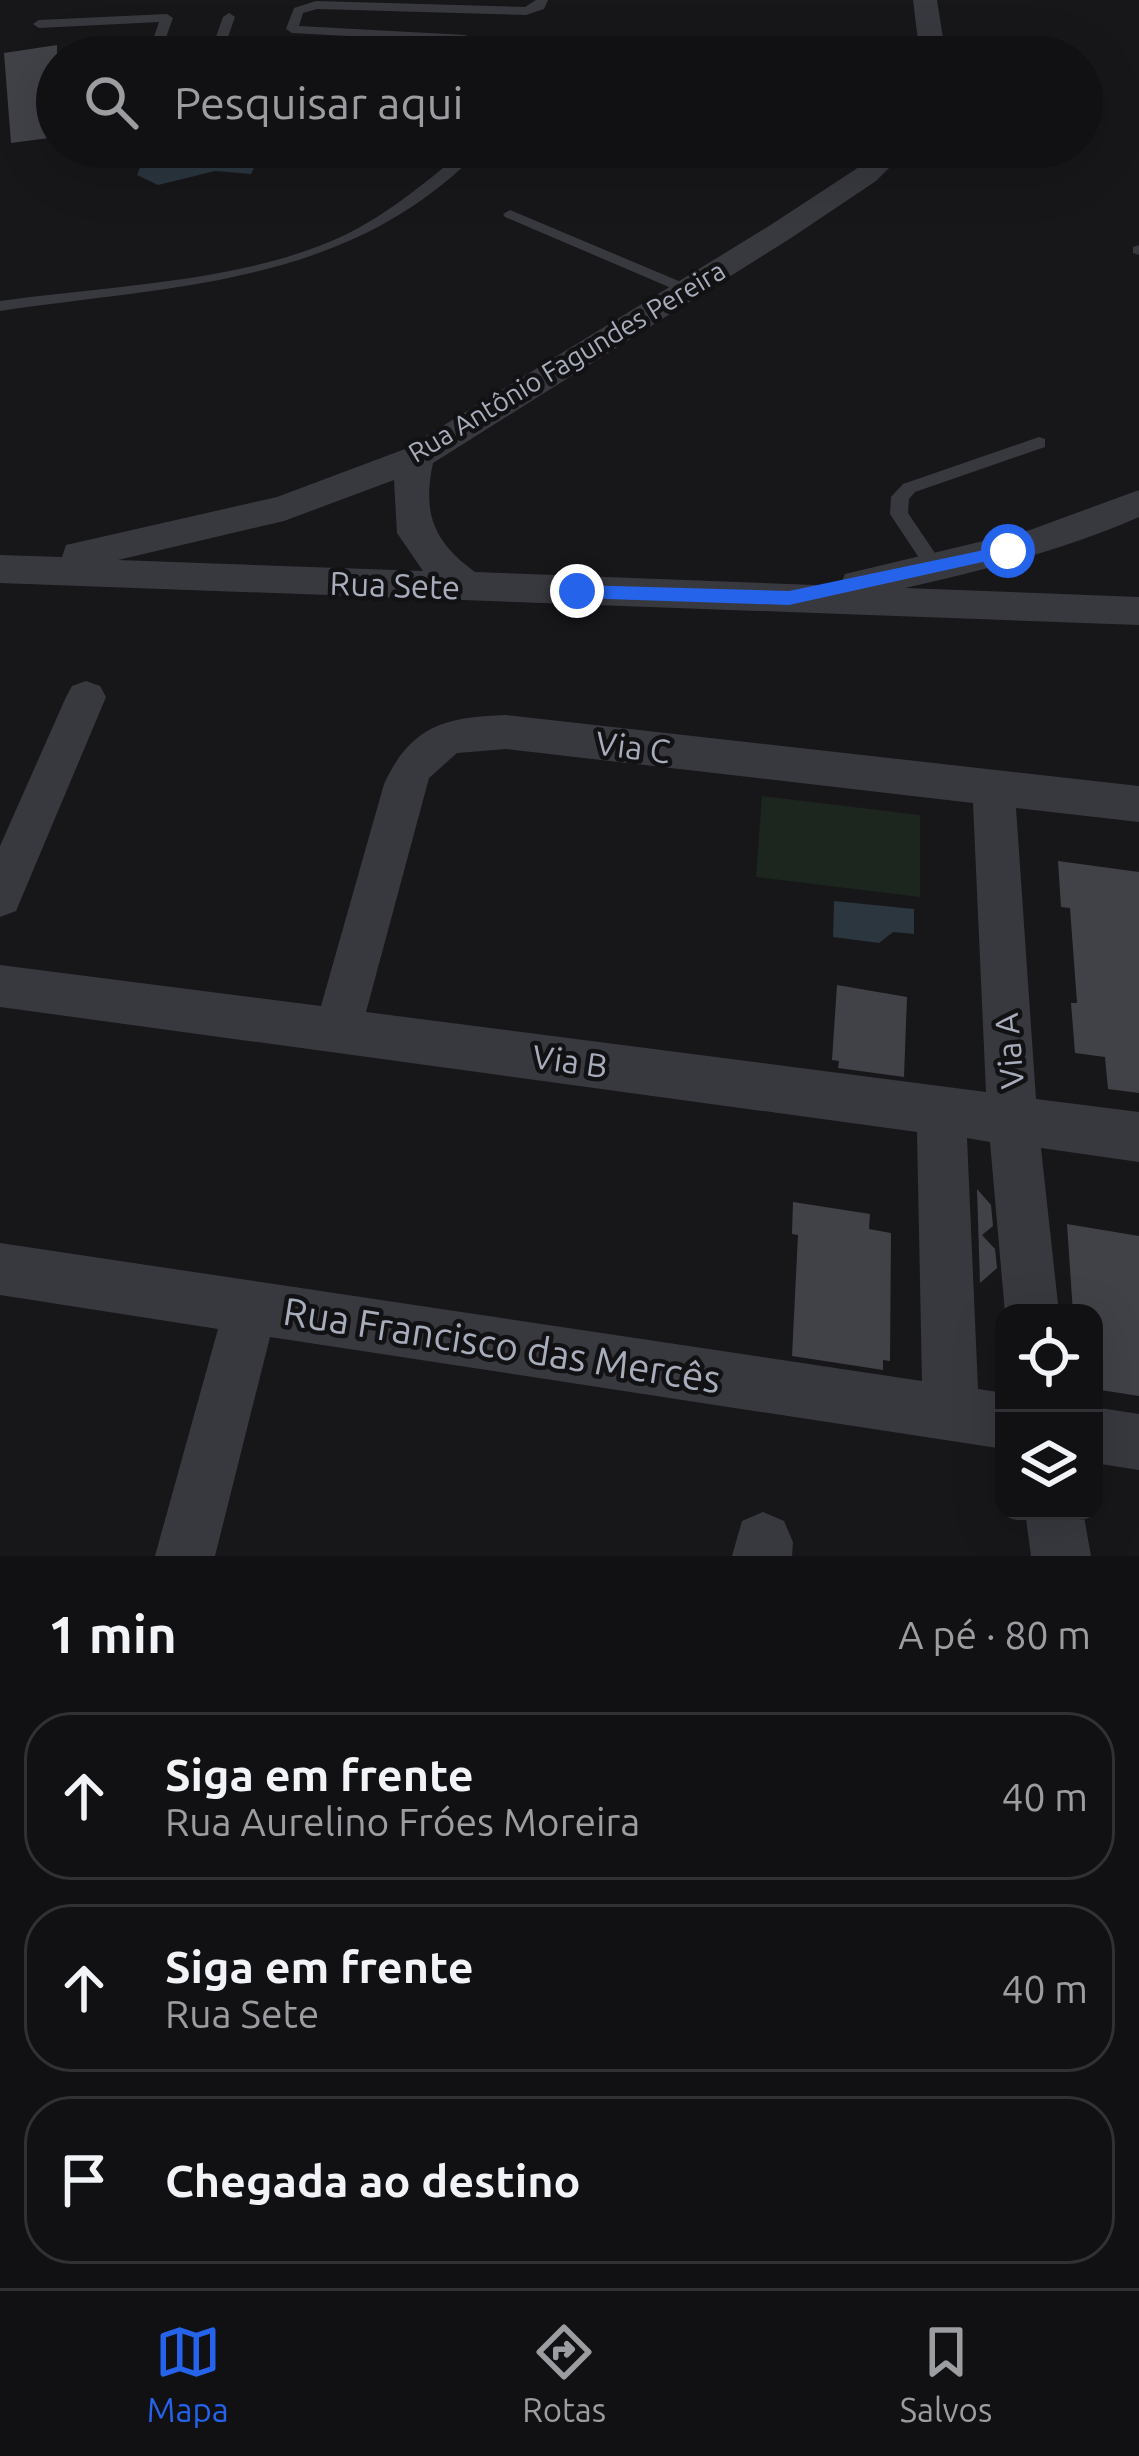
<!DOCTYPE html>
<html lang="pt">
<meta charset="utf-8">
<style>
body{margin:0;font-family:Ubuntu,sans-serif;background:#1e1f22;color:#f1f3f6}
.controls{position:absolute;right:36px;bottom:36px;display:grid;overflow:hidden;border-radius:24px;box-shadow:0 12px 48px #0002}
.controls button{width:108px;height:108px;display:grid;place-items:center;padding:0;border:0;border-bottom:3px solid #303134;background:#111114;color:#f1f3f6;font:60px sans-serif}
.stop{position:absolute;width:36px;height:36px;margin:-27px;border:9px solid #2563eb;border-radius:50%;background:#fff}
.stop.end{background:#2563eb;border-color:#fff;box-shadow:0 3px 12px #0008}
.list{margin:0;padding:0;list-style:none}
h2{display:flex;justify-content:space-between;align-items:center;height:156px;margin:0;padding:0 48px;font-size:51px}
h2 small{font-size:39px;font-weight:400;color:#9c9da0}
.list li{display:grid;grid-template-columns:78px 1fr auto;gap:36px;align-items:center;box-sizing:border-box;height:168px;margin:0 24px 24px;padding:0 24px;border:3px solid #303134;border-radius:48px}
.list b{display:block;font-size:45px;white-space:nowrap}
.list p{margin:0;font-size:39px;white-space:nowrap;color:#9c9da0}
.list em{font-size:39px;font-style:normal;color:#9c9da0}
.icon{flex:none;width:66px;height:66px;fill:none;stroke:currentColor;stroke-width:2;stroke-linecap:round;stroke-linejoin:round}
.map{position:relative;flex:none;width:1139px;height:1556px;overflow:hidden}
.search{position:absolute;background:#111114;box-shadow:0 12px 48px #0002;left:36px;right:36px;top:36px;height:132px;display:flex;align-items:center;gap:30px;box-sizing:border-box;padding:0 42px;border-radius:66px;color:#9c9da0;font-size:45px}
.sheet{height:732px;background:#111114}
nav{display:flex;justify-content:space-around;align-items:center;box-sizing:border-box;height:168px;border-top:3px solid #303134;background:#111114;font-size:33px;color:#9c9da0}
nav a{display:grid;justify-items:center;gap:6px}
nav .on{color:#2563eb}
.map>svg:first-child{display:block}
.green{fill:#1c251e}
.water{fill:#2b363f}
.building{fill:#414247}
.lines{fill:none;stroke-linecap:round;stroke-linejoin:round}
.lane{fill:#38393f;fill-rule:evenodd}
.street{fill:#38393f;fill-rule:evenodd}
.route{fill:#2563eb}
.labels{text-anchor:middle;stroke-width:9;stroke-linejoin:round;paint-order:stroke}
.far-street-label{font-size:27px;fill:#a8adbb;stroke:#121215}
.street-label{font-size:33px;fill:#a8adbb;stroke:#121215}
.near-street-label{font-size:39px;fill:#a8adbb;stroke:#121215}
</style>
<div class="map">
<svg width="1139" height="1556" viewBox="0 0 1139 1556">
<rect width="100%" height="100%" fill="#17171a"/>
<path class="green" d="M762 796 920 815V897L756 877Z"/>
<g class="water">
<path d="M246 147 256 150 257 162 251 174 215 171 158 185 137 175 141 165 230 158Z"/>
<path d="M834 901 914 909V934L893 932 879 943 833 937Z"/>
</g>
<g class="building">
<path d="M57 45V137L11 143 4 53Z"/>
<path d="M1058 861 1139 872V1093L1108 1089 1105 1057 1075 1053 1071 1003H1077L1070 908 1061 907Z"/>
<path d="M837 985 907 997 904 1077 838 1068 839 1061 832 1060Z"/>
<path d="M977 1189 991 1205 993 1226 982 1235 995 1249 997 1268 980 1283Z"/>
<path d="M793 1202 870 1214 869 1229 891 1233 890 1361 883 1360V1370L792 1356 798 1235 792 1234Z"/>
<path d="M1067 1224 1139 1236V1396L1094 1389V1313H1073Z"/>
</g>
<g class="lines">
<g class="lane">
<path d="M536 0H548L544 9 526 15 317 9 303 13 299 26 466 35 467 38 461 42 292 33 286 29 294 8 316 1 525 7Z"/>
<path d="M229 13 235 17 221 57H209L223 17Z"/>
<path d="M167 14 173 18 159 57H147L159 22 39 28 33 24 39 20Z"/>
<path d="M468 147H483C351 286 176 285 0 311V301C111 285 245 283 347 234 391 212 430 179 468 147Z"/>
<path d="M510 210 693 287 696 290 688 295 683 293 505 217 503 214Z"/>
<path d="M1139 245V255L1133 253V247Z"/>
<path d="M1039 437 1045 439V447L915 492 909 499 908 513 945 568 936 575 929 573 890 514 891 497 903 484Z"/>
</g>
<g class="street">
<path d="M913 0H937L946 57H920Z"/>
<path d="M880 147H910L876 181 791 238 433 463C422 514 434 542 475 572L840 586 845 574 1030 530 1139 490V517C1064 550 984 570 905 588L1139 597V625L0 583V555L62 557 66 545 277 497 405 449 769 226 856 169ZM394 480 397 533 423 571 118 560 284 521Z"/>
<path d="M86 681 100 686 106 697 16 911 0 917V846L66 697 72 686Z"/>
<path d="M506 715 1139 786V822L1016 808 1036 1099 1139 1112V1162L1041 1148 1059 1313H1005L990 1142 967 1138 978 1389 1004 1393V1449L270 1337 215 1556H155L218 1329 0 1295V1243L922 1381 917 1132 0 1007V965L321 1006 384 784C411 726 444 717 506 715ZM506 749 973 803 986 1092 366 1012 429 778 457 753Z"/>
<path d="M1094 1407 1139 1414V1470L1094 1463Z"/>
<path d="M1025 1511H1083L1091 1556H1031Z"/>
<path d="M763 1512 784 1521 793 1542 792 1556H732L742 1521Z"/>
</g>
</g>
<path class="route" d="M1008 545 1017 551 1014 555 789 605 577 598 568 591 577 585 789 591Z"/>
<g class="labels">
<g class="far-street-label">
<text transform="translate(567 362) rotate(-31)" y="9">Rua Antônio Fagundes Pereira</text>
</g>
<g class="street-label">
<text transform="translate(395 585) rotate(2)" y="12">Rua Sete</text>
<text transform="translate(633 747) rotate(7)" y="12">Via C</text>
<text transform="translate(1009 1051) rotate(-95)" y="12">Via A</text>
<text transform="translate(570 1061) rotate(8)" y="12">Via B</text>
</g>
<g class="near-street-label">
<text transform="translate(502 1345) rotate(9)" y="14">Rua Francisco das Mercês</text>
</g>
</g>
</svg>
<div class="controls">
<button><svg class="icon" aria-label="locate" viewBox="0 0 24 24"><circle cx="12" cy="12" r="6"/><path d="M12 2v4M12 18v4M2 12h4M18 12h4"/></svg></button>
<button><svg class="icon" aria-label="layers" viewBox="0 0 24 24"><path d="M12 4l9 5-9 5-9-5zM3 14l9 5 9-5"/></svg></button>
</div>
<div class="stop" style="left:1008px;top:551px"></div>
<div class="stop end" style="left:577px;top:591px"></div>
<div class="search"><svg class="icon" aria-label="search" viewBox="0 0 24 24"><circle cx="10" cy="10" r="6"/><path d="M15 15l6 6"/></svg>Pesquisar aqui</div>
</div>
<section class="sheet">
<h2>1 min<small>A pé · 80 m</small></h2>
<ul class="list">
<li><svg class="icon" aria-label="ahead" viewBox="0 0 24 24"><path d="M12 20V5M6 11l6-6 6 6"/></svg><div><b>Siga em frente</b><p>Rua Aurelino Fróes Moreira</p></div><em>40 m</em></li>
<li><svg class="icon" aria-label="ahead" viewBox="0 0 24 24"><path d="M12 20V5M6 11l6-6 6 6"/></svg><div><b>Siga em frente</b><p>Rua Sete</p></div><em>40 m</em></li>
<li><svg class="icon" aria-label="arrive" viewBox="0 0 24 24"><path d="M6 21V4h12l-3 4 3 4H6"/></svg><div><b>Chegada ao destino</b></div></li>
</ul>
</section>
<nav>
<a class="on"><svg class="icon" aria-label="map" viewBox="0 0 24 24"><path d="M3 6l6-2 6 2 6-2v14l-6 2-6-2-6 2zM9 4v14M15 6v14"/></svg>Mapa</a>
<a><svg class="icon" aria-label="directions" viewBox="0 0 24 24"><path d="M12 3l9 9-9 9-9-9zM9 14v-3h6M13 9l2 2-2 2"/></svg>Rotas</a>
<a><svg class="icon" aria-label="saved" viewBox="0 0 24 24"><path d="M7 4h10v16l-5-4-5 4z"/></svg>Salvos</a>
</nav>
